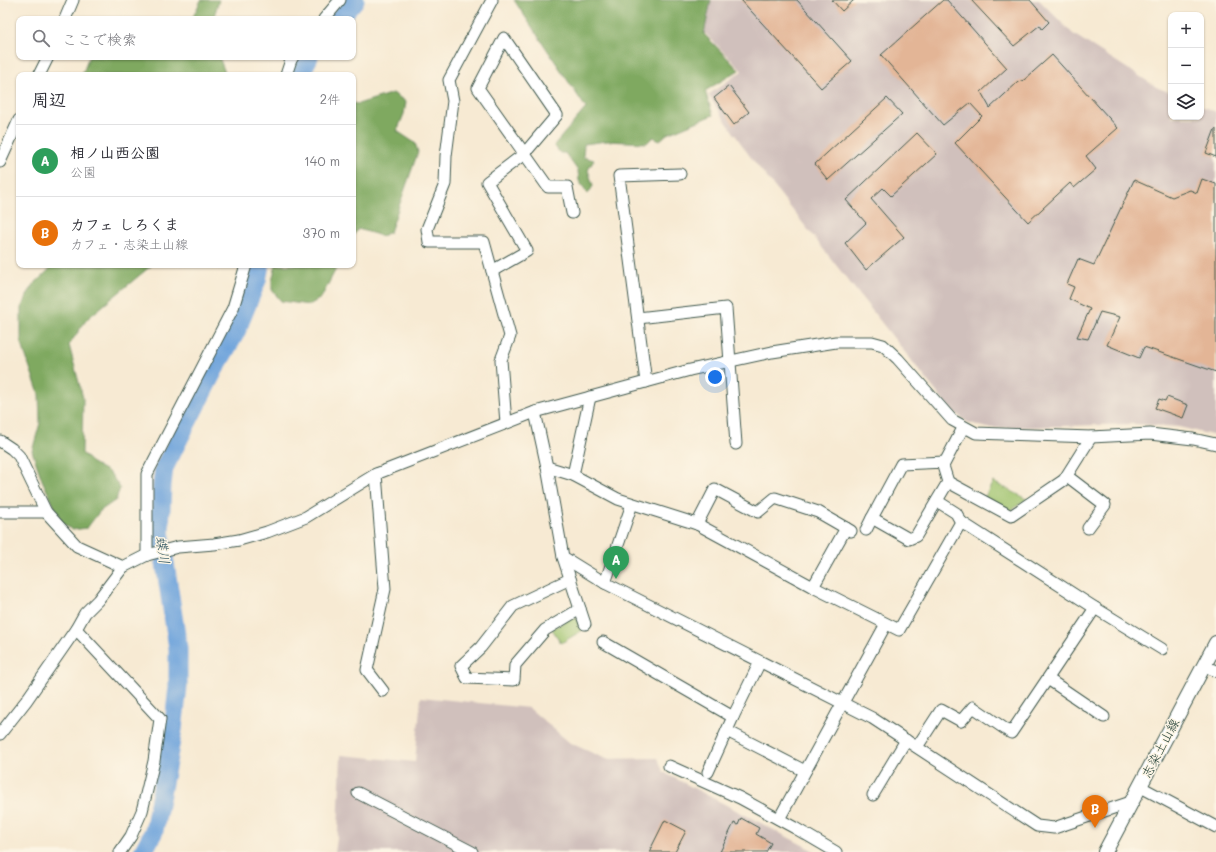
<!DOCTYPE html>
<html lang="ja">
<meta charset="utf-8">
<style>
body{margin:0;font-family:Mali,"Klee One",sans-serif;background:#f2f2f3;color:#2b2b33}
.controls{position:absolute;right:12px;top:12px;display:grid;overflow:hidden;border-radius:8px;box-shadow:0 1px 3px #0004}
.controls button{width:36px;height:36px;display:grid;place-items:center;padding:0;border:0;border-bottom:1px solid #e1e1e2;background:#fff;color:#2b2b33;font:20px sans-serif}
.you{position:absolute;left:715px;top:377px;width:14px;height:14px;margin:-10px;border:3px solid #fff;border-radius:50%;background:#1a73e8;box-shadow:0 0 0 6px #1a73e833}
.badge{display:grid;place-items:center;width:26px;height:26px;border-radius:50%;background:#c8321e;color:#fff;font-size:13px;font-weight:700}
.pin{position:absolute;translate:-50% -33px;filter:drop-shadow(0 1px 2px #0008)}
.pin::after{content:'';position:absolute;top:21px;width:14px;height:12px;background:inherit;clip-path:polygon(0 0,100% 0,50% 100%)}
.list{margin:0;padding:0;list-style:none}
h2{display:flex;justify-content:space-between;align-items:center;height:52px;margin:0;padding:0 16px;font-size:17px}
h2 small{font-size:13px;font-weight:400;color:#7c7c81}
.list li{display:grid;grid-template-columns:26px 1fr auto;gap:12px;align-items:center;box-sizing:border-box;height:72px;padding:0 16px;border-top:1px solid #e1e1e2}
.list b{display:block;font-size:15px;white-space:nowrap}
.list p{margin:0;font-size:13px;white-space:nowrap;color:#7c7c81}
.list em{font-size:13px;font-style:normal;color:#7c7c81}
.icon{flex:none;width:22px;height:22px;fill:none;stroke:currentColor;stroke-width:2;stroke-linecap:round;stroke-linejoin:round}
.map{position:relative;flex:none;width:1216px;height:852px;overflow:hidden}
.search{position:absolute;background:#fff;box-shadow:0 1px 3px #0004;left:16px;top:16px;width:340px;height:44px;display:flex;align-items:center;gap:10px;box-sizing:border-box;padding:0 14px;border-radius:8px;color:#7c7c81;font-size:15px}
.panel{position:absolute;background:#fff;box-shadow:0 1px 3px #0004;left:16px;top:72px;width:340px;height:196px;border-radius:8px}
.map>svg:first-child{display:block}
.industrial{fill:#d0c0bc}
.green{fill:#9fc36d;stroke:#5f8050}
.forest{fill:#7fa960;stroke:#4f734a}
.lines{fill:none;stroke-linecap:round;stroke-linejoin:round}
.river{stroke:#6fa4dc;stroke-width:19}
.building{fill:#e3b596}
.minor-casing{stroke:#3f574c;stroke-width:13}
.major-casing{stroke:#3f574c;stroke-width:16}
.minor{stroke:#fff;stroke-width:11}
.major{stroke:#fff;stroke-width:14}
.labels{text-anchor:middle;stroke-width:3;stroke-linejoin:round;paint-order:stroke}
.street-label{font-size:13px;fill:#1f3d34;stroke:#fcf5e5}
.water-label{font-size:14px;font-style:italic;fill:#375c66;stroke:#fcf5e5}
</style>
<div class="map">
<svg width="1216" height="852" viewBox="0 0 1216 852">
<rect width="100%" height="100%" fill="#fcf5e5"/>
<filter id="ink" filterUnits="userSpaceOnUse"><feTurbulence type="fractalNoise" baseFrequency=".025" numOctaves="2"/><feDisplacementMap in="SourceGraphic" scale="8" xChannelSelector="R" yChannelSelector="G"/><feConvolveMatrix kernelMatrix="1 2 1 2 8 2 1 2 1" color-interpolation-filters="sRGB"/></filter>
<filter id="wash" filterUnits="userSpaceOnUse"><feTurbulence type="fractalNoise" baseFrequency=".012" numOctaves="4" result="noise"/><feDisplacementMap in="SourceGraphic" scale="16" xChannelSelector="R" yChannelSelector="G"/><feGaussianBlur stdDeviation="0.9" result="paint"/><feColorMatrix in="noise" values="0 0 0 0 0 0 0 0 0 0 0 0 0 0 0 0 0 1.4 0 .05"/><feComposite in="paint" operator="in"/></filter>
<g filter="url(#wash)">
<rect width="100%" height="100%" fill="#f7ead3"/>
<g class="industrial">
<path d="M710 0H1039L1073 34 1158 88 1171 93V117H1201V106L1216 112V436L1179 427 1136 424 987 428 967 422 949 408 749 155 708 95 742 71 704 32Z"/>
<path d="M421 697 529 708 570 743 606 759 658 758 663 772 816 852H335L338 832 341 755 415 762Z"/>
</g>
<g class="green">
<path d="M993 482 1027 499 1009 512 984 498Z"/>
<path d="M572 617 578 619 583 630 561 643 552 629Z"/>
</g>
<g class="forest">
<path d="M201 0H219L213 19H192Z"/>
<path d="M514 0H711L704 34 739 70 705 91 713 115 667 134 659 141 653 137 647 143 607 141 584 144 583 157 594 160 588 170 593 186 588 194 579 181 578 171 565 153H560L554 145 586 108Z"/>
<path d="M89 57H219L226 75H82Z"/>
<path d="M393 93 406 102 404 114 397 131 415 143 418 152 390 232 382 236 358 229 353 236V103L358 104Z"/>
<path d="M54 265H152L87 319 69 345 83 398 82 453 91 462 110 473 120 488 116 500 100 511 87 528 72 530 62 523 42 480 32 451 40 423 39 394 21 342V308L32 286Z"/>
<path d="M276 265H338L321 298 309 305 281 301 272 290V280Z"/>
</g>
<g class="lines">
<g class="river">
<path d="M339 19 355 0"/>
<path d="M300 75 309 57"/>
<path d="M143 852 154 831 173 730 178 687V648L160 531 162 485 164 468 214 370 236 332 257 280 260 265"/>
</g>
</g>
<g id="blocks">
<g class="building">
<path d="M741 0H797L852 61 821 88Z"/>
<path d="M832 0H854L842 11Z"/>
<path d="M943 0H947L1007 68 981 92 990 108 1018 82 1024 80 1052 55 1118 128 1086 156 1096 169 1074 188 1070 183 1028 222 955 143 982 116 970 103 943 125 881 55Z"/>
<path d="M971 0H1030L1049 22 1042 29 1040 25 1014 46Z"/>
<path d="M729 86 749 112 734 125 714 98Z"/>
<path d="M887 98 902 114 828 180 815 164Z"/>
<path d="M1215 129H1216V157L1206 153Z"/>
<path d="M917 133 937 154 891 196 883 188 871 199 904 237 866 270 845 243 866 223 846 200Z"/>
<path d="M1202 179 1216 184V372L1144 347 1139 358 1107 345 1120 317 1100 312 1088 339 1077 337 1090 309 1069 299 1074 287 1067 284 1078 259 1094 265 1134 180 1172 197 1190 190 1197 193Z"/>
<path d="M1167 397 1188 405 1183 418 1155 408 1159 399 1165 401Z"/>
<path d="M741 818 759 828 756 834 771 843 766 852H720L734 823 738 825Z"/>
<path d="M665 820 686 831 675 852H649Z"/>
</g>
</g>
</g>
<g filter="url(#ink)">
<use href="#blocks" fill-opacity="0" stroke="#3f574c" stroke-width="1"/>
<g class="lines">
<defs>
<g id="minor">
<path d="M492 0 449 80 453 101 446 156 445 184 427 229 429 242H484L510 336 501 360 506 423"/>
<path d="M65 19 73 0"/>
<path d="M324 19 340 0"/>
<path d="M39 75 48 57"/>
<path d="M286 75 291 60 293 57"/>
<path d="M0 162 19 120"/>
<path d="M492 271 527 251 487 182 524 154 557 115 504 38 478 88 548 187H567L572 213"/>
<path d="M638 318 726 308 736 444"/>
<path d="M646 382 619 176 680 174"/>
<path d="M535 412 547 467 563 557 605 583 872 718 1037 826 1054 828 1131 802"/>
<path d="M0 441 12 449 19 456 46 512 77 546 123 567"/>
<path d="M945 462 901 464 872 518 909 539 916 536 948 482 943 466 963 428"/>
<path d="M547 467 573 475 618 499 697 524 813 587 899 630 961 522 1095 608 1162 649"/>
<path d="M376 474 385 589 367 670 383 691"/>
<path d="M573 475 590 397"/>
<path d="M1067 476 1105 505 1088 528"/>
<path d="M948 482 1011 516 1064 480 1091 437"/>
<path d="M937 501 956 513 961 522"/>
<path d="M0 512H46"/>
<path d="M697 524 715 489 758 512 775 498 818 512 851 531"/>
<path d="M866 530 872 518"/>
<path d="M147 555V474L233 308 246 265"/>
<path d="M563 557 585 624"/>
<path d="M570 579 513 606 481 647 461 666 467 678 514 680 515 665 545 630 580 609"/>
<path d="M605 583 632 504"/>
<path d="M813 587 846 528"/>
<path d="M76 629 160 719 154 761 142 811 131 836 120 852"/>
<path d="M603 642 733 717"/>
<path d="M1204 666 1216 671"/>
<path d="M1048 679 1104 717"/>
<path d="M727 731 805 771"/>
<path d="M0 734 26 701 76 629 85 613 98 600 123 567 147 555 178 547 214 544 239 540 267 532 306 517 376 474 535 412 690 370 772 352 836 342H872L883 345 898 359 952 420 976 433 1091 437 1150 434 1193 439 1216 444"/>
<path d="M917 747 941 710 961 721 973 707 1011 733 1095 608"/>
<path d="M669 766 740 798 795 828 836 852"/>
<path d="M708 772 733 717 760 662"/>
<path d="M1139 786 1216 827"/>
<path d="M358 793 472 852"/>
<path d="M873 795 906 740"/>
<path d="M779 819 886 624"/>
</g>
<path id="major" d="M1105 852 1216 643"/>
</defs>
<use href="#minor" class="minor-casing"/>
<use href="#major" class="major-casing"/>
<use href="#minor" class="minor"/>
<use href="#major" class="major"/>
</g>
</g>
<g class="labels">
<g class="street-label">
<text transform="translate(1160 748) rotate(-62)" y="5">志染土山線</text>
</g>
<g class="water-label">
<text transform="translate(163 550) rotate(82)" y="5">蝶川</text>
</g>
</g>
</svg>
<div class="controls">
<button>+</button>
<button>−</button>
<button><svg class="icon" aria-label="layers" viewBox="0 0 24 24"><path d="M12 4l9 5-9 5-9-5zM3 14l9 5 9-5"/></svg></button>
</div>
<div class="you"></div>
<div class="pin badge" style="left:616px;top:579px;background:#2e9e5b">A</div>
<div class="pin badge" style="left:1095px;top:828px;background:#e8710a">B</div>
<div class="search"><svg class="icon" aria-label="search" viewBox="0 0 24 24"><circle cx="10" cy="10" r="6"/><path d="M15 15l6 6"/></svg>ここで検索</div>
<section class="panel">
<h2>周辺<small>2件</small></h2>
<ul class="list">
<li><span class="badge" style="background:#2e9e5b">A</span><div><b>相ノ山西公園</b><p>公園</p></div><em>140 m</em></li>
<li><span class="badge" style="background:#e8710a">B</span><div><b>カフェ しろくま</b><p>カフェ · 志染土山線</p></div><em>370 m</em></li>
</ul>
</section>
</div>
